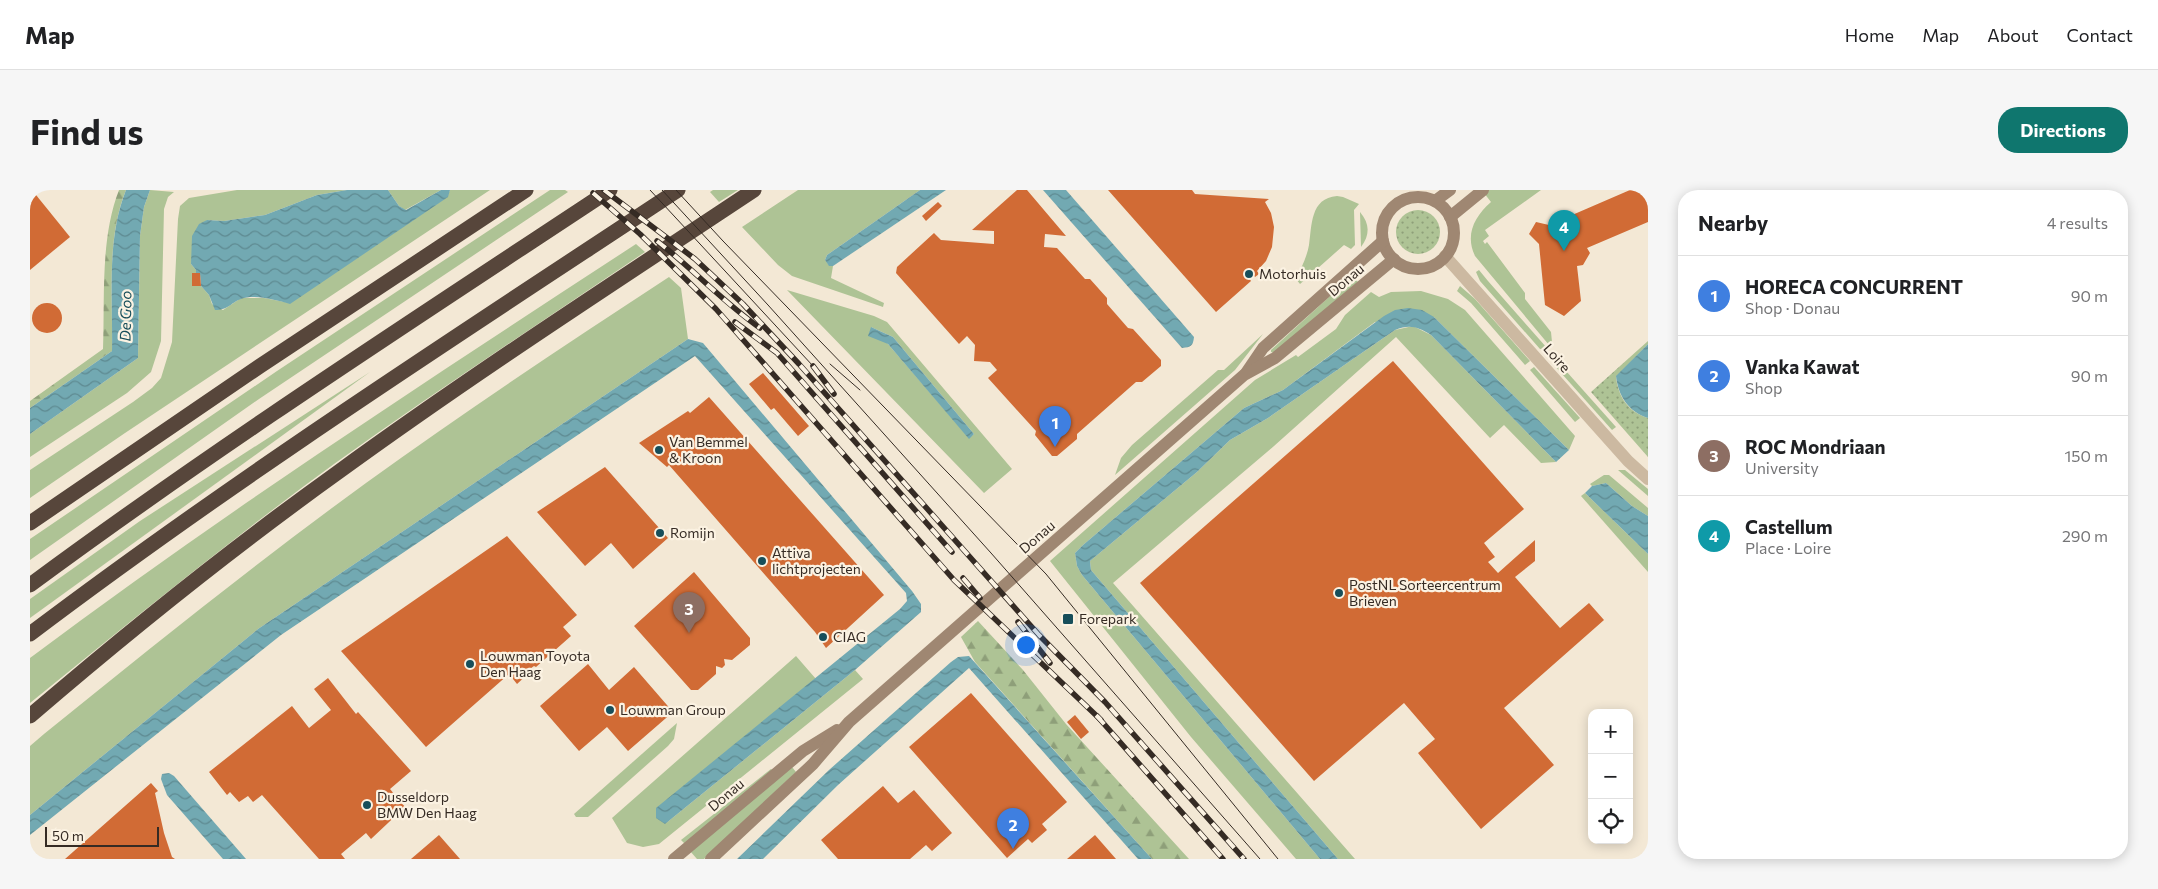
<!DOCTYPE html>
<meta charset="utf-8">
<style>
body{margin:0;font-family:Commissioner,sans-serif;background:#f6f6f6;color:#202124}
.controls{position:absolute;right:15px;bottom:15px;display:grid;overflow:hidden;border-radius:10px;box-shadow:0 2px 12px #0003}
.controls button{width:45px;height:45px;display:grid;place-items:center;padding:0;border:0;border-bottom:1px solid #e0e0e0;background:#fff;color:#202124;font:25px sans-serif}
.scale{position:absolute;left:15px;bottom:12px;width:114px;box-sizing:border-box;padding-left:5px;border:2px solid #352b24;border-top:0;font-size:14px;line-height:18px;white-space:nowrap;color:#352b24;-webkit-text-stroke:4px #fbf2e2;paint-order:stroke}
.you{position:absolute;left:995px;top:454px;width:18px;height:18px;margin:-12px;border:4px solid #fff;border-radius:50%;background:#1a73e8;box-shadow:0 0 0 8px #1a73e833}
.badge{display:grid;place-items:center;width:32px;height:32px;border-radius:50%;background:#0f766e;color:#fff;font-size:16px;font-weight:700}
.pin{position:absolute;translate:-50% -41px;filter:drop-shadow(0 1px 2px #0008)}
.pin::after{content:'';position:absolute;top:26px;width:18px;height:15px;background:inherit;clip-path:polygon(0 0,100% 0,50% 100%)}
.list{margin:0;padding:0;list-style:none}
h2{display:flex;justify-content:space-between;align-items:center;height:65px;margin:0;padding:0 20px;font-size:21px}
h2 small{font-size:16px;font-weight:400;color:#757577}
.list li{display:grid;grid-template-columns:32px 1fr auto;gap:15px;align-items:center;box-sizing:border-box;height:80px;padding:0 20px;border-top:1px solid #e0e0e0}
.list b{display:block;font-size:19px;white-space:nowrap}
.list p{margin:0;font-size:16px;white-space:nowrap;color:#757577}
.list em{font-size:16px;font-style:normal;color:#757577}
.icon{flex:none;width:28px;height:28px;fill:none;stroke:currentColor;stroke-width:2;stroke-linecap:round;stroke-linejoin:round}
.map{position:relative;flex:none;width:1618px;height:669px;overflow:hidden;border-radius:20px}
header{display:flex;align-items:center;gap:30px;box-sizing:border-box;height:70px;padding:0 25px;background:#fff;border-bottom:1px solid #e0e0e0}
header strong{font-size:24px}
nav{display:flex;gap:28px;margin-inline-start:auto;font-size:18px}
.intro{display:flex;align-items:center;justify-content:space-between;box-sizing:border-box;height:120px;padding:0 30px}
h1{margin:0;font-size:35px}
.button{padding:12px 22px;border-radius:20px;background:#0f766e;color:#fff;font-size:18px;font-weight:700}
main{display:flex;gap:30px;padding:0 30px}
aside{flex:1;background:#fff;border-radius:20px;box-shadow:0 2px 12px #0003}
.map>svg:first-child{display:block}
.green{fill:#aec395;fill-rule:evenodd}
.forest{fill:url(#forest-firs)}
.garden{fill:url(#garden-dots)}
.water{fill:url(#water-waves)}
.building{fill:#d16b35}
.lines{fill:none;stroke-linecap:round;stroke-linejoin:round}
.minor{stroke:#ccb9a1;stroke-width:12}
.secondary{stroke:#9f8772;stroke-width:12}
.motorway{stroke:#57463b;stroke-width:15}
.tram{stroke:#352b24;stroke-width:1}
.rail-casing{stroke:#352b24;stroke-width:5.5}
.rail{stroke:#fbf2e2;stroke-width:4;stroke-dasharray:11;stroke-linecap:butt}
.poi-dot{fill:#174e5a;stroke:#fbf2e2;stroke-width:2}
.labels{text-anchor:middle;stroke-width:4.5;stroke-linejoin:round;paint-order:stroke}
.poi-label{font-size:14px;fill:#352b24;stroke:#fbf2e2;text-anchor:start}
.street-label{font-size:14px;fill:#352b24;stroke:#fbf2e2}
.water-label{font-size:15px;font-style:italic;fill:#174e5a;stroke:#fbf2e2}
</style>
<header>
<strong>Map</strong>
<nav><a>Home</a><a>Map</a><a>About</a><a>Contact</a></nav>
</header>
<div class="intro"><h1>Find us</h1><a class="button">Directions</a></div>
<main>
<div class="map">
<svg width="1618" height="669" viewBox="0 0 1618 669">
<defs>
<pattern id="forest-firs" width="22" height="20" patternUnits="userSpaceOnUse" patternTransform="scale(1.25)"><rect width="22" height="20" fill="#aec395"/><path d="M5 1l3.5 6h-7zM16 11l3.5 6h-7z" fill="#8e9f79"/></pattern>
<pattern id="garden-dots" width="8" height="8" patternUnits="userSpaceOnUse" patternTransform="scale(1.25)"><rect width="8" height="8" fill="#aec395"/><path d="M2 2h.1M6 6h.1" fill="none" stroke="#8e9f79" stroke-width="1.8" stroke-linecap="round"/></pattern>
<pattern id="water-waves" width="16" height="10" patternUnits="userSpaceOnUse" patternTransform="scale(1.25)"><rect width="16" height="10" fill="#72a9b2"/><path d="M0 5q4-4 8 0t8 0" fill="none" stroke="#5e8a91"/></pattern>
</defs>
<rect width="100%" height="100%" fill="#f3e8d5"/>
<g class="green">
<path d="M120 0 144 2 138 7 134 19 131 151 121 182 97 203 0 267V244L108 168 110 46 114 17Z"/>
<path d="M207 0H317L287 5 235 25 194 31 177 30 161 74 166 80V83L162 84V96H171L179 105 182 114 193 120 211 108H234L260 113 417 7 420 0H460L95 243 0 308V280L103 212 122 198 131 188 142 152 148 29 150 16 159 8Z"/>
<path d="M358 0H411L375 20 369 16Z"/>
<path d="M520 0H535L538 2 229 209 0 370V349L247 181Z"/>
<path d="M683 0H708L689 12 680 2Z"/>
<path d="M768 0H890L797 65 795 70 799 75 803 76 801 88 854 113 853 117 762 86 748 75 712 37Z"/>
<path d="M1458 0H1511L1455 40 1459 46 1453 51 1455 54 1457 52 1495 103V109L1521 142 1522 152 1519 155 1445 66C1435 45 1444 27 1461 12L1454 3Z"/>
<path d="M1307 6 1313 7 1329 14 1324 20 1325 55 1321 59 1314 55 1270 94 1266 89C1271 78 1277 67 1279 55 1282 36 1280 8 1307 6Z"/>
<path d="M1330 22C1340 34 1340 45 1331 57Z"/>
<path d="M606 54 615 62C511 132 406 201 304 274 200 350 100 432 0 513V468C196 321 401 188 606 54Z"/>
<path d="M1449 80 1458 91 1517 158 1510 159 1450 91 1446 82Z"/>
<path d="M1322 86 1328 92 1244 163 1241 162V160Z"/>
<path d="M639 87 651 98 658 149 228 439 0 625V556L14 544C120 458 226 373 336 293 435 221 537 154 639 87Z"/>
<path d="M1430 96 1445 109 1500 171 1495 175 1441 113 1427 101Z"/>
<path d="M757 100 844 126 857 132 982 279 954 303ZM841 137 863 147 944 244 939 248 858 154Z"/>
<path d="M1391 101 1418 109 1435 120 1545 246 1539 260 1404 127 1345 132 1253 200 1214 218 1053 355 1045 363 1047 376 1052 385 1290 669H1266L1161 547 1020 371 1225 190 1266 165 1268 167 1306 139 1315 125 1341 102 1349 107 1361 102Z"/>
<path d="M1383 136 1401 145 1526 272 1511 273 1474 235 1460 248 1366 147 1244 256 1083 393 1325 669H1308L1061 380 1060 371 1167 282 1200 250 1238 228 1365 140Z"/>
<path d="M1233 144 1205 180 1085 285 1091 268 1102 255 1188 180H1194Z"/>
<path d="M1528 172 1586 237 1582 240 1524 175Z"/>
<path d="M1504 177 1550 228 1545 232 1500 180Z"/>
<path d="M340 182 0 428V409L110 331Z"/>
<path d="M1588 280H1595L1618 299V306Z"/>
<path d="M1574 285H1579L1618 318V326L1602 316 1576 293 1562 296 1560 294Z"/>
<path d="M1555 303 1618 364V382L1551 306Z"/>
<path d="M766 466 786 489 744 523 635 634 825 480 833 489 629 654 613 657 597 653 582 628Z"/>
<path d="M647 533 644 549 638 556 558 627H546L544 624Z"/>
<path d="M762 577 766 582 674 669H667L660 661Z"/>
<path d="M741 579 743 581 655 654 651 650Z"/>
</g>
<g class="forest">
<path d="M89 0H96C76 49 83 108 82 161L0 218V211L73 159C75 107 70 49 89 0Z"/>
<path d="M948 431 993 480 1036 534 1159 669H1122L945 472 931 447Z"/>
</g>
<g class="garden">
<circle cx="1388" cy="42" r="22"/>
<path d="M1618 151V154L1586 187C1588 206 1598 222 1618 228V267L1561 202Z"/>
</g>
<g class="water">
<path d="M96 0H120L114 17 110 46 108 168 0 244V218L82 161C83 108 76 50 96 0Z"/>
<path d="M317 0H358L369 16 376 20 411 0H420L418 7 260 114C245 110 225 104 211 109 200 113 199 120 185 120L179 105 171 96 170 84 166 83V80L161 74 162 46 169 34 177 30 194 31 235 25 287 5Z"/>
<path d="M890 0H916L803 76H799L795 70 797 65Z"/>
<path d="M1013 0H1036L1164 147C1163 156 1161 157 1152 158Z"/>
<path d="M1378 118 1392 120 1404 127 1539 260 1526 272 1401 145C1388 137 1380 134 1365 140L1238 228 1200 250 1167 282 1060 371 1061 380 1308 669H1290L1052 385 1047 376 1045 363 1053 355 1214 218 1253 200 1354 126 1365 120Z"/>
<path d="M841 137 863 147 944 244 939 249 858 154 838 146Z"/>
<path d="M658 149 673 153 882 401 891 414V422L825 480 635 634 626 628V618L870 419 877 411 876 403 665 166 251 445 0 645V625L228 439Z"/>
<path d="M1618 154V228C1598 222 1588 205 1586 186Z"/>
<path d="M1576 293 1602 316 1618 326V364L1555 303 1562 296Z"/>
<path d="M939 466 1122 669H1108L939 478 808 595 733 669H707L799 580 921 472 928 467Z"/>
<path d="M139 583 144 586 216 669H193L137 605 131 589 132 584Z"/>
</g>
<g class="building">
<path d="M0 0H2L40 47 0 80Z"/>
<path d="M987 0H997L1036 46 1015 44 1014 57 1027 58 1055 89H1060L1077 108V114L1098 138 1103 139 1131 170V176L1112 192H1106L1047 244V249L1027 266H1022L1005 245 1006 241 958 188 967 180 960 172 944 171 945 155 937 146 929 154 866 83 867 77 904 43 911 50 964 54V41L942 40Z"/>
<path d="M1078 0H1162L1165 4 1239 9 1235 12 1241 23 1244 37 1242 57 1236 71 1227 81 1229 84 1225 87 1223 84 1219 88 1221 91 1186 122Z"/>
<path d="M1600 0H1618V32L1557 58 1560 63 1553 75 1547 76 1551 111 1534 126 1515 115 1509 54 1499 44 1506 32 1519 35Z"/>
<path d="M908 12 912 16 896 31 892 26Z"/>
<path d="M162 83H170L171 96H162Z"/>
<circle cx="17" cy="128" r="15"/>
<path d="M1363 171 1494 319 1454 353 1465 367 1458 372 1468 383 1505 350V371L1485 387 1530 438 1559 413 1574 430 1474 518 1524 575 1451 639 1388 563 1405 549 1374 513 1284 591 1110 393Z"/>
<path d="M733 183 779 236 768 246 744 218 741 220 719 194Z"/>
<path d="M679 207 854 405 796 458 785 442 639 275 637 277 609 253 658 221 660 223Z"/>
<path d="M575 277 638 348 603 379 581 353 555 376 507 322Z"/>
<path d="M477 346 547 425 533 437 541 446 506 477 504 476 497 481 499 483 487 494 479 484 396 557 311 461Z"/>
<path d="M664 382 720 448V455L702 470 694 469 695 475 692 478 686 476V484L668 500H661L604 436Z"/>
<path d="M558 474 579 500 604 477 643 522 598 561 577 537 549 561 510 516Z"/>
<path d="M298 488 326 524 328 522 381 581 360 599 375 617 341 649 336 643 311 664 315 669H289L232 605 223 612 218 606 209 612 200 602 197 605 179 582 262 516 279 538 301 520 284 499Z"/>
<path d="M941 503 1037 612 1012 634 1017 640 1002 653 998 649 977 668 879 557Z"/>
<path d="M1045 525 1059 542 1051 549 1037 532Z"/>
<path d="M121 593 128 601 125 603 134 643 142 667 145 669H35Z"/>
<path d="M853 596 868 613 884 600 922 643 902 661 896 655 880 669H808L791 650Z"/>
<path d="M409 645 430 669H381Z"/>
<path d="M1065 645 1086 669H1037Z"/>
</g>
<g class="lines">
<path class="minor" d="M1415 66 1598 271 1618 289"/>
<g class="secondary">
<circle cx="1388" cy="43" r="36"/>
<path d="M1405 11 1420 0"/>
<path d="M1420 27 1453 0"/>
<path d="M1216 183 1233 158 1353 51"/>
<path d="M644 669 773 561 807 540"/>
<path d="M681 669 783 574 819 532 1214 185 1245 168 1364 69"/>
</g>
<g class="motorway">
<path d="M0 333 230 176 496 0"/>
<path d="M0 395C188 256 385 129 580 0"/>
<path d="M0 444C209 286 430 144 648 0"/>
<path d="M0 526C99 441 201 359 307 283 443 184 584 93 724 0"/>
</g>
<g class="tram">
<path d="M620 0 783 176"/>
<path d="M632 0 738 115 961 363 1230 669"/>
<path d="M646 0 693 51 1016 384 1248 669"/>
<path d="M800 174 830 200"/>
</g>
<defs>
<g id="rail">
<path d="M574 0 665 69 713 114 769 174 1009 445 1075 512 1214 669"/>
<path d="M563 3 610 44 686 119 924 390 1071 530"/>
<path d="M627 51C663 79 693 112 730 138"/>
<path d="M705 132 747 163 922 362"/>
<path d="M783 176 804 204"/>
<path d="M933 388 950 408"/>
<path d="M988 432 1020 473"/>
<path d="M1067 526 1193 669"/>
</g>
</defs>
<use href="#rail" class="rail-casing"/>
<use href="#rail" class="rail"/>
</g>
<g class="poi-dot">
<circle cx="1219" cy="84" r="5"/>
<circle cx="629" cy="260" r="5"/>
<circle cx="630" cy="343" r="5"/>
<circle cx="732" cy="371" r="5"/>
<circle cx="1309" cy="403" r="5"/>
<rect x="1032" y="423" width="12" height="12" rx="2.5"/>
<circle cx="793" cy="447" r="5"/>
<circle cx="440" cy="474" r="5"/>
<circle cx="580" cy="520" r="5"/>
<circle cx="337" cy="615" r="5"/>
</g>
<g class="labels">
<g class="poi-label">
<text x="1229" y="89">Motorhuis</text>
<text x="639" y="257">Van Bemmel<tspan x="639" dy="16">&amp; Kroon</tspan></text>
<text x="640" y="348">Romijn</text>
<text x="742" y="368">Attiva<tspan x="742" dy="16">lichtprojecten</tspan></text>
<text x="1319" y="400">PostNL Sorteercentrum<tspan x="1319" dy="16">Brieven</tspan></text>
<text x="1049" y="434">Forepark</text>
<text x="803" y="452">CIAG</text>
<text x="450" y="471">Louwman Toyota<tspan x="450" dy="16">Den Haag</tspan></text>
<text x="590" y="525">Louwman Group</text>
<text x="347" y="612">Dusseldorp<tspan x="347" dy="16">BMW Den Haag</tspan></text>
</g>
<g class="street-label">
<text transform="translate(1316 90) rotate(-40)" y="5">Donau</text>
<text transform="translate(1527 168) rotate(49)" y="5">Loire</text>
<text transform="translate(1007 347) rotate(-41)" y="5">Donau</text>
<text transform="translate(696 605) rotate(-40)" y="5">Donau</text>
</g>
<g class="water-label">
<text transform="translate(96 126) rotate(-89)" y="5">De Goo</text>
</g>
</g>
</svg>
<div class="controls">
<button>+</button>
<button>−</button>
<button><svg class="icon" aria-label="locate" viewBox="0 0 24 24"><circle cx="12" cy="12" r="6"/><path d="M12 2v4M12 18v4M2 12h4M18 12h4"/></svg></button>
</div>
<div class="scale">50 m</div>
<div class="you"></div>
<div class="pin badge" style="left:1025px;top:257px;background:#3f7fe0">1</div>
<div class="pin badge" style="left:983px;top:659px;background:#3f7fe0">2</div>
<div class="pin badge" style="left:659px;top:443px;background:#8d6e63">3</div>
<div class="pin badge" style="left:1534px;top:61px;background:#0f9aa8">4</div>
</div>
<aside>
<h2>Nearby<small>4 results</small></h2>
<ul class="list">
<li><span class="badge" style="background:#3f7fe0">1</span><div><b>HORECA CONCURRENT</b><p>Shop · Donau</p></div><em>90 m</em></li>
<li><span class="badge" style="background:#3f7fe0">2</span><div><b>Vanka Kawat</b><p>Shop</p></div><em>90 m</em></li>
<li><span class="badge" style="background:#8d6e63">3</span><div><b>ROC Mondriaan</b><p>University</p></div><em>150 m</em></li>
<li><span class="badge" style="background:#0f9aa8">4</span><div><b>Castellum</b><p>Place · Loire</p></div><em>290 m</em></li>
</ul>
</aside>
</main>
